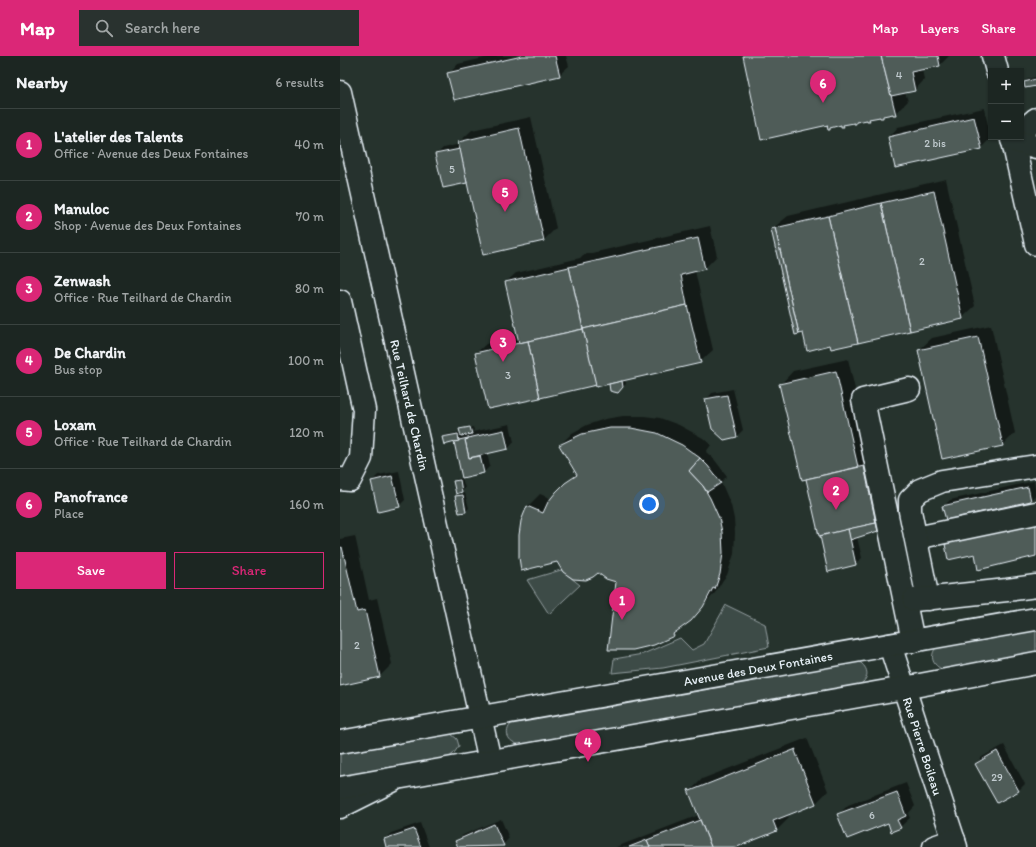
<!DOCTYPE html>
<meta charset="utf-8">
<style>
body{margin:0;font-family:Itim,sans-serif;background:#29322f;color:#f1f3f6}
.controls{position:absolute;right:12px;top:12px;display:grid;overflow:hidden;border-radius:0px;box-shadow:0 1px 3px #0004}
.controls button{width:36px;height:36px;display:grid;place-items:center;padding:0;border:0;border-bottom:1px solid #3a4340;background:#1c2622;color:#f1f3f6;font:20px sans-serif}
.you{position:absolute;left:309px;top:448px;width:14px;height:14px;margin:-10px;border:3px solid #fff;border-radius:50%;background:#1a73e8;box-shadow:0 0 0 6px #1a73e833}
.badge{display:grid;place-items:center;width:26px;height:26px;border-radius:50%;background:#db2777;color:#fff;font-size:13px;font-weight:700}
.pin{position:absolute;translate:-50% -33px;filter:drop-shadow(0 1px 2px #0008)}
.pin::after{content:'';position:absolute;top:21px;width:14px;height:12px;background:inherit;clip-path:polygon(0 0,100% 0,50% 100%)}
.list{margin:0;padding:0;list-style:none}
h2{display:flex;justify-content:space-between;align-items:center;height:52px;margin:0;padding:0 16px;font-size:17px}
h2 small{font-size:13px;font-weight:400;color:#a0a5a5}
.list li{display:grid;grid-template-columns:26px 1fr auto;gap:12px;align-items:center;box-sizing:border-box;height:72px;padding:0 16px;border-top:1px solid #3a4340}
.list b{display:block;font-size:15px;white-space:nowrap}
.list p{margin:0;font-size:13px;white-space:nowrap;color:#a0a5a5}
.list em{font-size:13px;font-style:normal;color:#a0a5a5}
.actions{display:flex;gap:8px;padding:12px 16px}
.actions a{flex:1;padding:9px 0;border:1px solid #db2777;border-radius:0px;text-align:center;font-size:14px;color:#db2777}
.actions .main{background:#db2777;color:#fff}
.icon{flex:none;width:22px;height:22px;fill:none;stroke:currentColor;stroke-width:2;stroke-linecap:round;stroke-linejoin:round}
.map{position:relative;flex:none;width:696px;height:791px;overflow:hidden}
header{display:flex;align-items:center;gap:24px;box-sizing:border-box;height:56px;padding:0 20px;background:#db2777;color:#fff}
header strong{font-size:19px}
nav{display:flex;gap:22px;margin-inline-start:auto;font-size:14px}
.search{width:280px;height:36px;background:#29322f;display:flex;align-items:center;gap:10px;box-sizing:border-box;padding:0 14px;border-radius:0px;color:#a0a5a5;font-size:15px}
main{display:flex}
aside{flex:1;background:#1c2622}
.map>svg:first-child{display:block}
.green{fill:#3e4b47;stroke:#939ea0}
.shadow{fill:#0007}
.building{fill:#505c59;stroke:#e8f1f8}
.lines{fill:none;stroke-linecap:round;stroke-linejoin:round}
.minor-casing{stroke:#e8f1f8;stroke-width:25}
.major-casing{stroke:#e8f1f8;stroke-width:25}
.minor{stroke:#26332d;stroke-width:22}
.major{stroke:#26332d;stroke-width:22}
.labels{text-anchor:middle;stroke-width:3;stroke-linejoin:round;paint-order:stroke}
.number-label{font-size:11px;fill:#c2ccd0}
.street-label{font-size:13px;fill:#e8f1f8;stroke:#26332d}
</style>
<header>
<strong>Map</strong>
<div class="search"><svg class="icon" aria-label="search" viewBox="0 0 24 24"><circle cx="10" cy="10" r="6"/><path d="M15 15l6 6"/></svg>Search here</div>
<nav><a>Map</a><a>Layers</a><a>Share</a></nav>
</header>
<main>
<aside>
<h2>Nearby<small>6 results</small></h2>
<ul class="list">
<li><span class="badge">1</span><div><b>L'atelier des Talents</b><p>Office · Avenue des Deux Fontaines</p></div><em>40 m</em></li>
<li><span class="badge">2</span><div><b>Manuloc</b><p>Shop · Avenue des Deux Fontaines</p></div><em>70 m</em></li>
<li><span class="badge">3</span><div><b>Zenwash</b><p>Office · Rue Teilhard de Chardin</p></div><em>80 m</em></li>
<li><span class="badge">4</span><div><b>De Chardin</b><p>Bus stop</p></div><em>100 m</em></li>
<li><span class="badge">5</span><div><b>Loxam</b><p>Office · Rue Teilhard de Chardin</p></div><em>120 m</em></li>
<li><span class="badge">6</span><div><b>Panofrance</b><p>Place</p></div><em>160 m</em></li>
</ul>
<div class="actions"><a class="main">Save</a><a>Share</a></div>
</aside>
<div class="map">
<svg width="696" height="791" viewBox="0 0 696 791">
<rect width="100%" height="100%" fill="#26332d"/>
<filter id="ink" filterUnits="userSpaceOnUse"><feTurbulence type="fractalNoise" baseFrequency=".025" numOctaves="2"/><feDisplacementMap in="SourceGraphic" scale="8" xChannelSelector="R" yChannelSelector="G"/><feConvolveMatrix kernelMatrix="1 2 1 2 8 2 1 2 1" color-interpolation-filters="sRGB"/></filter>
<g filter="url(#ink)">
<g class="green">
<path d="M221 514 240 529 209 558 187 524Z"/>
<path d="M386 549 425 568 429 591 323 612 272 617 274 603 303 598 340 582 352 594 364 588Z"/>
<path d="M696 571V599L604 614C591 609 589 599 598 589Z"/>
<path d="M518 605C530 612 530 624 517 630L182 689C167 687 162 675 174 665Z"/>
<path d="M102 677 111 678 117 683 119 690 114 697 105 705 0 723V696Z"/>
</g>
<g class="shadow">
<path d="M153 0H226L229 10 219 19 109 18 118 8Z"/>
<path d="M403 0H609L600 9 582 13 584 24 575 34 565 36 568 45 555 58 554 56 545 58 543 61 541 59 532 61 529 64 528 62 518 64 516 67 514 65 505 67 503 70 502 68 492 70 490 73 491 67Z"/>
<path d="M696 21V29L685 26 688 23Z"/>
<path d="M644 52 651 82 641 92 549 81 558 71Z"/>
<path d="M191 61 216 172 204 184 143 198 129 126 104 131 97 98 103 92 120 88 119 86 132 74Z"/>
<path d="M606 123 635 250 622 262 490 288 464 276 432 173 448 160Z"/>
<path d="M370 170 377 200 365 212 355 215 373 294 360 306 285 323 286 328 278 336 272 326 256 327 136 297 146 288 178 280 166 226 176 217 240 202 243 199Z"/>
<path d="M651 269 675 377 663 389 579 294 592 282Z"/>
<path d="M508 303 530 398 541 472 538 474 517 481 522 502 515 508 489 514 467 422 441 328 453 315Z"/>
<path d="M393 333 403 374 396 381 366 344 372 337Z"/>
<path d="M283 360H304L320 362 339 369 363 382 371 389 366 396 374 403 387 420 381 426 391 449 394 463 395 477 394 498 387 519 383 524 375 537 350 564 334 579 314 588 277 525 258 516 218 505 182 466 188 450 200 438 212 443 237 417 220 389 232 377 247 369 265 363Z"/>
<path d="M170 368 174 386 168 393 147 397 150 410 144 416 123 421 115 385 103 382 106 379 121 376 120 374 122 372V374L133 371 134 374 132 376Z"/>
<path d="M59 415 65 444 59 450 32 425 38 419Z"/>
<path d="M122 422 125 432 122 435 114 425 117 423Z"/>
<path d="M694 425 696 439 690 444 604 450 610 444Z"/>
<path d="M125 437 129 452 126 455 117 441 119 438Z"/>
<path d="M696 460V499L636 496 606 488 616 478Z"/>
<path d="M15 480 29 544 37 542 52 608 40 620 0 629V483Z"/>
<path d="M467 682 488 735 476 747 448 758 449 762 437 774 394 791H276L359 759 350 735 362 723Z"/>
<path d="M664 689 685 728 679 734 657 746 636 708 642 701Z"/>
<path d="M566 727 575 750 568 758 570 762 560 771 549 766 499 758 508 749Z"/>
<path d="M161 763 169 782 163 789 157 791H119L116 786 123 779Z"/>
<path d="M80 767 89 791H47L45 783 51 777Z"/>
</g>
<g class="building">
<path d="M182 0H215L220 20 114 44 107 17Z"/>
<path d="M403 0H541L556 59H553V58L543 60V62H540V61L529 63 530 65H527V64L516 66V68H514V67L503 69 504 71H501V69L490 72V74H488L487 70 488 69 421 84Z"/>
<path d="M541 0H598L600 10 571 16 575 35 551 40Z"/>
<path d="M696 23V30L685 32 684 26Z"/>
<path d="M634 61 642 93 555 112 548 81Z"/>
<path d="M179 72 204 185 143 199 118 86Z"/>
<path d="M120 93 127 127 103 132 95 98Z"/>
<path d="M594 135 623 263 570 275 541 147Z"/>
<path d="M541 147 570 275 518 287 488 160Z"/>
<path d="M488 160 518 287 491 293 490 289 467 295 463 277 459 278 435 172Z"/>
<path d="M435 172 459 278 455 279 431 173Z"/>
<path d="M358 182 365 213 341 219 347 249 243 273 229 211Z"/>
<path d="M229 211 243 273 179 287 165 226Z"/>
<path d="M347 249 361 307 256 331 243 273Z"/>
<path d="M243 273 256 329 200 342 188 285Z"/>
<path d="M638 281 663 390 602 403 578 294Z"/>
<path d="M188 285 200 342 148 353 135 297Z"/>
<path d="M496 315 518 411 462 424 439 328Z"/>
<path d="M282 325 283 331 278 337 270 335 269 328Z"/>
<path d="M387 339 397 381 384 384 372 373 365 343Z"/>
<path d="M130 371 132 378 121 380 119 373Z"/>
<path d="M270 372H291L317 377 342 389 360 402 349 415 363 430 370 442 379 462 382 476 383 497 380 518 375 533 373 532 363 551 351 565 333 578 334 580 314 589 293 594H268L276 526 266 523 258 517 253 521 246 524 233 523 223 516 217 506 181 515 179 501V479L181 465 187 450 203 457 208 446 216 436 225 427 237 419 219 389 242 378Z"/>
<path d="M164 374 168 393 129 402 125 384 128 383V382Z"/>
<path d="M118 378 119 385 104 389 102 381Z"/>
<path d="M128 382V383L125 384 129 402 140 400 144 417 122 422 114 386 119 385V384Z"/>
<path d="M360 402 368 410 381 427 367 436 363 430 349 415Z"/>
<path d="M524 410 536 467 479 480 466 423Z"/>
<path d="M52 420 60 451 38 456 31 425Z"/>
<path d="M120 424 122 436 116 438 113 425Z"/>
<path d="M688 431 691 445 606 464 602 450Z"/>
<path d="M123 439 126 456 119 457 115 440Z"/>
<path d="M536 467 538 475 510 484 508 473Z"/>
<path d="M696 467V500L638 514 635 498 608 504 605 488Z"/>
<path d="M508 473 516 509 488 516 480 480Z"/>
<path d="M2 491 17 556 25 554 40 621 0 630V492Z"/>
<path d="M456 693 455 695 476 748 433 765 437 775 397 791H371L348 734 349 733 350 735Z"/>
<path d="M657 695 679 735 657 747 635 708Z"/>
<path d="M557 736 566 760 557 764 561 772 551 776 548 767 507 783 497 758Z"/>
<path d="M360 764 371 791H310L307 784Z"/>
<path d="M154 768 164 790 118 791 115 785Z"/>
<path d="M74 773 81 791H46L44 783Z"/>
<path d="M307 784 310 791H289Z"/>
</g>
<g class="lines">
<defs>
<g id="minor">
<path d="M653 0 657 15"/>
<path d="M0 36 150 705"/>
<path d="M681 76 696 63"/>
<path d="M672 81 696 188"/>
<path d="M675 81 672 84 696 91"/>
<path d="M0 245 24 354 21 402 10 424 0 423"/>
<path d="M569 333 523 344 573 585"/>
<path d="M576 482 696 457"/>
<path d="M588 543 570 455V444L580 434 602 425 696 410"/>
<path d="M574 544 667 534 696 530"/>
<path d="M550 589 616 791"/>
<path d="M0 751 52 725"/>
<path d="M594 791 614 784"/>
</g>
<g id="major">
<path d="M0 686 696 563"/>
<path d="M0 732 564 632 696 607"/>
</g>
</defs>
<use href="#minor" class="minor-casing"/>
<use href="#major" class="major-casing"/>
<use href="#minor" class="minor"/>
<use href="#major" class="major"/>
</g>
</g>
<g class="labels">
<g class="number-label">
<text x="559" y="23">4</text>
<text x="595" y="91">2 bis</text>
<text x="112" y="117">5</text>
<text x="582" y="209">2</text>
<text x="168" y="323">3</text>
<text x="17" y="593">2</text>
<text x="657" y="725">29</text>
<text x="532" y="763">6</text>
</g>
<g class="street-label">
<text transform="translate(70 349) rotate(77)" y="5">Rue Teilhard de Chardin</text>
<text transform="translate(418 612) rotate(-10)" y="5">Avenue des Deux Fontaines</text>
<text transform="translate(583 690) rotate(72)" y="5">Rue Pierre Boileau</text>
</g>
</g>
</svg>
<div class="controls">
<button>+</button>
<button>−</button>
</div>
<div class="you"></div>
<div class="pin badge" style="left:282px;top:564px">1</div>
<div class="pin badge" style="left:496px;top:454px">2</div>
<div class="pin badge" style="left:163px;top:306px">3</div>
<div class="pin badge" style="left:248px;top:706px">4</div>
<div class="pin badge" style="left:165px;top:156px">5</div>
<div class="pin badge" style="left:483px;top:47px">6</div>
</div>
</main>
